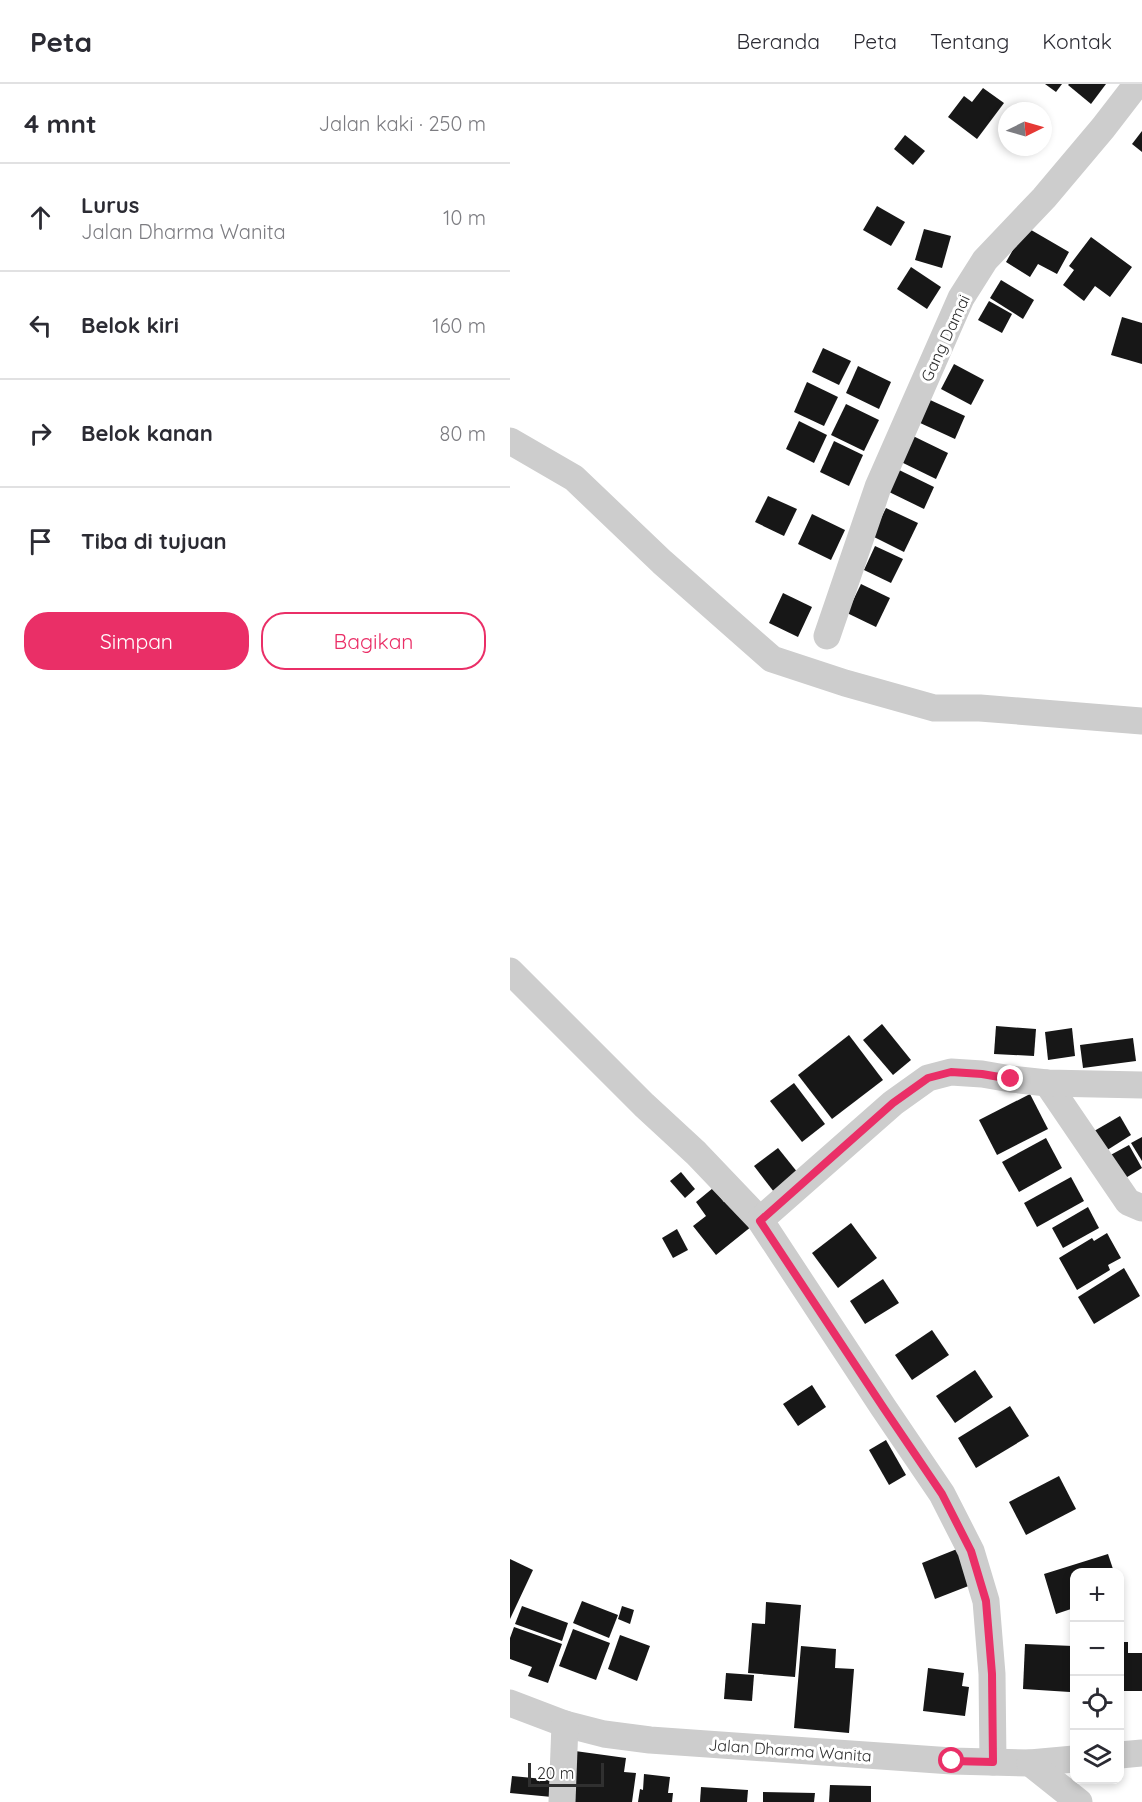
<!DOCTYPE html>
<html lang="id">
<meta charset="utf-8">
<style>
body{margin:0;font-family:Quicksand,sans-serif;background:#f7f7f7;color:#2b2b33}
.controls{position:absolute;right:18px;bottom:18px;display:grid;overflow:hidden;border-radius:12px;box-shadow:0 3px 9px #0003}
.controls button{width:54px;height:54px;display:grid;place-items:center;padding:0;border:0;border-bottom:2px solid #e1e1e2;background:#fff;color:#2b2b33;font:30px sans-serif}
.compass{position:absolute;left:488px;top:18px;width:54px;height:54px;border-radius:50%;background:#fff;box-shadow:0 3px 9px #0003;rotate:85deg}
.scale{position:absolute;left:18px;bottom:15px;width:76px;box-sizing:border-box;padding-left:6px;border:3px solid #303030;border-top:0;font-size:16px;line-height:21px;white-space:nowrap;color:#303030;-webkit-text-stroke:4px #fff;paint-order:stroke}
.stop{position:absolute;width:18px;height:18px;margin:-14px;border:4px solid #ea2f67;border-radius:50%;background:#fff}
.stop.end{background:#ea2f67;border-color:#fff;box-shadow:0 2px 6px #0008}
.list{margin:0;padding:0;list-style:none}
h2{display:flex;justify-content:space-between;align-items:center;height:78px;margin:0;padding:0 24px;font-size:26px}
h2 small{font-size:20px;font-weight:400;color:#7c7c81}
.list li{display:grid;grid-template-columns:39px 1fr auto;gap:18px;align-items:center;box-sizing:border-box;height:108px;padding:0 24px;border-top:2px solid #e1e1e2}
.list b{display:block;font-size:22px;white-space:nowrap}
.list p{margin:0;font-size:20px;white-space:nowrap;color:#7c7c81}
.list em{font-size:20px;font-style:normal;color:#7c7c81}
.actions{display:flex;gap:12px;padding:18px 24px}
.actions a{flex:1;padding:14px 0;border:2px solid #ea2f67;border-radius:24px;text-align:center;font-size:21px;color:#ea2f67}
.actions .main{background:#ea2f67;color:#fff}
.icon{flex:none;width:33px;height:33px;fill:none;stroke:currentColor;stroke-width:2;stroke-linecap:round;stroke-linejoin:round}
.map{position:relative;flex:none;width:632px;height:1718px;overflow:hidden}
header{display:flex;align-items:center;gap:36px;box-sizing:border-box;height:84px;padding:0 30px;background:#fff;border-bottom:2px solid #e1e1e2}
header strong{font-size:28px}
nav{display:flex;gap:33px;margin-inline-start:auto;font-size:21px}
main{display:flex}
aside{flex:1;background:#fff}
.map>svg:first-child{display:block}
.building{fill:#171717}
.lines{fill:none;stroke-linecap:round;stroke-linejoin:round}
.street{stroke:#cdcdcd;stroke-width:27}
.route{stroke:#ea2f67;stroke-width:8}
.labels{text-anchor:middle;stroke-width:6;stroke-linejoin:round;paint-order:stroke}
.street-label{font-size:16px;fill:#303030;stroke:#fff}
</style>
<header>
<strong>Peta</strong>
<nav><a>Beranda</a><a>Peta</a><a>Tentang</a><a>Kontak</a></nav>
</header>
<main>
<aside>
<h2>4 mnt<small>Jalan kaki · 250 m</small></h2>
<ul class="list">
<li><svg class="icon" aria-label="ahead" viewBox="0 0 24 24"><path d="M12 20V5M6 11l6-6 6 6"/></svg><div><b>Lurus</b><p>Jalan Dharma Wanita</p></div><em>10 m</em></li>
<li><svg class="icon" aria-label="left" viewBox="0 0 24 24"><path d="M17 20v-9H6M10 6l-5 5 5 5"/></svg><div><b>Belok kiri</b></div><em>160 m</em></li>
<li><svg class="icon" aria-label="right" viewBox="0 0 24 24"><path d="M7 20v-9h11M14 6l5 5-5 5"/></svg><div><b>Belok kanan</b></div><em>80 m</em></li>
<li><svg class="icon" aria-label="arrive" viewBox="0 0 24 24"><path d="M6 21V4h12l-3 4 3 4H6"/></svg><div><b>Tiba di tujuan</b></div></li>
</ul>
<div class="actions"><a class="main">Simpan</a><a>Bagikan</a></div>
</aside>
<div class="map">
<svg width="632" height="1718" viewBox="0 0 632 1718">
<rect width="100%" height="100%" fill="#fff"/>
<g class="building">
<path d="M535 0H552L546 8Z"/>
<path d="M559 0H596L581 20 558 1Z"/>
<path d="M473 4 494 19 467 55 438 33 454 12 462 18Z"/>
<path d="M632 47V68L622 60Z"/>
<path d="M395 51 415 67 403 81 384 65Z"/>
<path d="M367 122 395 138 381 162 353 146Z"/>
<path d="M516 143 559 168 547 190 528 180 520 193 496 178Z"/>
<path d="M414 145 441 152 432 184 405 176Z"/>
<path d="M581 153 622 183 600 213 585 202 574 217 553 201 564 186 559 182Z"/>
<path d="M401 183 431 203 417 225 387 205Z"/>
<path d="M491 196 524 216 513 235 480 214Z"/>
<path d="M479 217 502 230 492 249 468 236Z"/>
<path d="M612 233 632 239V280L601 271Z"/>
<path d="M313 264 341 277 329 301 302 288Z"/>
<path d="M444 280 474 296 461 321 431 305Z"/>
<path d="M348 282 381 298 369 325 336 309Z"/>
<path d="M297 298 328 313 314 342 284 328Z"/>
<path d="M418 315 455 332 445 355 408 338Z"/>
<path d="M336 320 369 336 354 367 321 351Z"/>
<path d="M289 337 317 351 304 379 276 365Z"/>
<path d="M401 351 438 369 426 395 389 377Z"/>
<path d="M324 357 353 371 339 402 310 388Z"/>
<path d="M385 384 424 403 414 425 375 406Z"/>
<path d="M258 412 287 425 274 452 245 438Z"/>
<path d="M376 424 408 439 394 468 362 452Z"/>
<path d="M302 430 335 446 321 476 288 460Z"/>
<path d="M365 462 393 475 381 499 354 486Z"/>
<path d="M351 500 380 514 366 543 337 529Z"/>
<path d="M273 509 302 523 288 553 259 539Z"/>
<path d="M372 940 401 976 383 991 353 956Z"/>
<path d="M486 942 526 945 524 972 484 970Z"/>
<path d="M562 944 565 972 538 976 535 948Z"/>
<path d="M339 951 373 996 322 1035 288 991Z"/>
<path d="M623 954 626 977 573 984 570 961Z"/>
<path d="M284 999 315 1040 292 1058 260 1017Z"/>
<path d="M520 1010 538 1045 487 1071 469 1036Z"/>
<path d="M610 1032 621 1051 591 1070 579 1050Z"/>
<path d="M632 1053V1077L621 1059Z"/>
<path d="M536 1054 552 1084 509 1108 492 1078Z"/>
<path d="M619 1061 632 1084 609 1098 595 1074Z"/>
<path d="M268 1064 288 1089 264 1108 244 1082Z"/>
<path d="M171 1088 185 1105 175 1114 160 1097Z"/>
<path d="M561 1093 574 1117 527 1143 514 1119Z"/>
<path d="M203 1104 214 1118 219 1113 242 1142 206 1171 183 1142 196 1132 186 1118Z"/>
<path d="M578 1123 589 1144 553 1164 542 1144Z"/>
<path d="M341 1139 367 1174 328 1204 302 1169Z"/>
<path d="M167 1145 178 1166 163 1174 152 1154Z"/>
<path d="M597 1149 611 1174 598 1181 600 1186 567 1206 549 1174 582 1154 584 1157Z"/>
<path d="M614 1184 630 1212 584 1240 568 1213Z"/>
<path d="M373 1195 389 1219 355 1240 340 1217Z"/>
<path d="M422 1246 439 1271 402 1296 385 1271Z"/>
<path d="M465 1286 483 1313 445 1339 426 1312Z"/>
<path d="M302 1301 316 1323 288 1342 273 1320Z"/>
<path d="M500 1322 519 1352 466 1384 448 1354Z"/>
<path d="M376 1356 396 1391 379 1401 359 1366Z"/>
<path d="M549 1392 566 1425 516 1451 499 1418Z"/>
<path d="M447 1465 461 1501 425 1515 412 1479Z"/>
<path d="M598 1470 604 1488H564V1524L546 1530 534 1490Z"/>
<path d="M0 1475 23 1486 0 1535Z"/>
<path d="M72 1517 108 1531 99 1554 63 1539Z"/>
<path d="M256 1518 291 1521 285 1593 238 1589 242 1539 255 1540Z"/>
<path d="M12 1522 58 1539 52 1557 5 1540Z"/>
<path d="M112 1522 124 1526 120 1540 108 1535Z"/>
<path d="M4 1543 52 1560 38 1599 18 1592 22 1583 0 1575V1554Z"/>
<path d="M63 1545 100 1559 86 1596 49 1582Z"/>
<path d="M110 1551 140 1562 127 1597 98 1585Z"/>
<path d="M610 1558H618V1569H632V1607H610Z"/>
<path d="M515 1560 563 1562 560 1608 513 1605Z"/>
<path d="M291 1562 326 1565 325 1584 344 1585 339 1649 284 1644Z"/>
<path d="M418 1584 454 1589 452 1602 459 1603 455 1632 413 1627Z"/>
<path d="M216 1589 244 1591 242 1617 214 1615Z"/>
<path d="M65 1667 116 1674 114 1688 126 1689 122 1718H58Z"/>
<path d="M134 1690 160 1693 158 1709H163L162 1718H128L130 1705 133 1706Z"/>
<path d="M2 1692 44 1696 42 1713 0 1709Z"/>
<path d="M320 1701 361 1702V1718H319Z"/>
<path d="M191 1703 238 1706 237 1718H190Z"/>
<path d="M253 1708 305 1709 304 1718H253Z"/>
</g>
<g class="lines">
<g class="street">
<path d="M0 357 64 394 152 478 262 575 335 599 424 624H470L632 637"/>
<path d="M317 552 368 403 451 214 475 176 534 114 593 44 627 0"/>
<path d="M0 887 134 1021 186 1069 250 1136 373 1323 432 1410 461 1467 476 1517 482 1590 483 1678"/>
<path d="M537 999 618 1118 632 1124"/>
<path d="M250 1136 383 1019 418 994 441 988 472 990 501 995 537 999 632 1001"/>
<path d="M0 1619 55 1640 94 1650 140 1656 442 1677 520 1679 564 1675"/>
<path d="M610 1671 632 1669"/>
<path d="M520 1679 569 1718"/>
<path d="M52 1718 55 1640"/>
</g>
</g>
<g class="lines">
<path class="route" d="M442 1677 483 1678 482 1590 476 1517 461 1467 432 1410 373 1323 250 1137 383 1019 418 994 441 988 472 990 501 995"/>
</g>
<g class="labels">
<g class="street-label">
<text transform="translate(435 254) rotate(-65)" y="6">Gang Damai</text>
<text transform="translate(280 1666) rotate(4)" y="6">Jalan Dharma Wanita</text>
</g>
</g>
</svg>
<div class="controls">
<button>+</button>
<button>−</button>
<button><svg class="icon" aria-label="locate" viewBox="0 0 24 24"><circle cx="12" cy="12" r="6"/><path d="M12 2v4M12 18v4M2 12h4M18 12h4"/></svg></button>
<button><svg class="icon" aria-label="layers" viewBox="0 0 24 24"><path d="M12 4l9 5-9 5-9-5zM3 14l9 5 9-5"/></svg></button>
</div>
<svg class="compass" viewBox="-18 -18 36 36"><path d="M0-13l5 13h-10z" fill="#e53935"/><path d="M0 13l5-13h-10z" fill="#7c7c81"/></svg>
<div class="scale">20 m</div>
<div class="stop" style="left:442px;top:1677px"></div>
<div class="stop end" style="left:501px;top:995px"></div>
</div>
</main>
